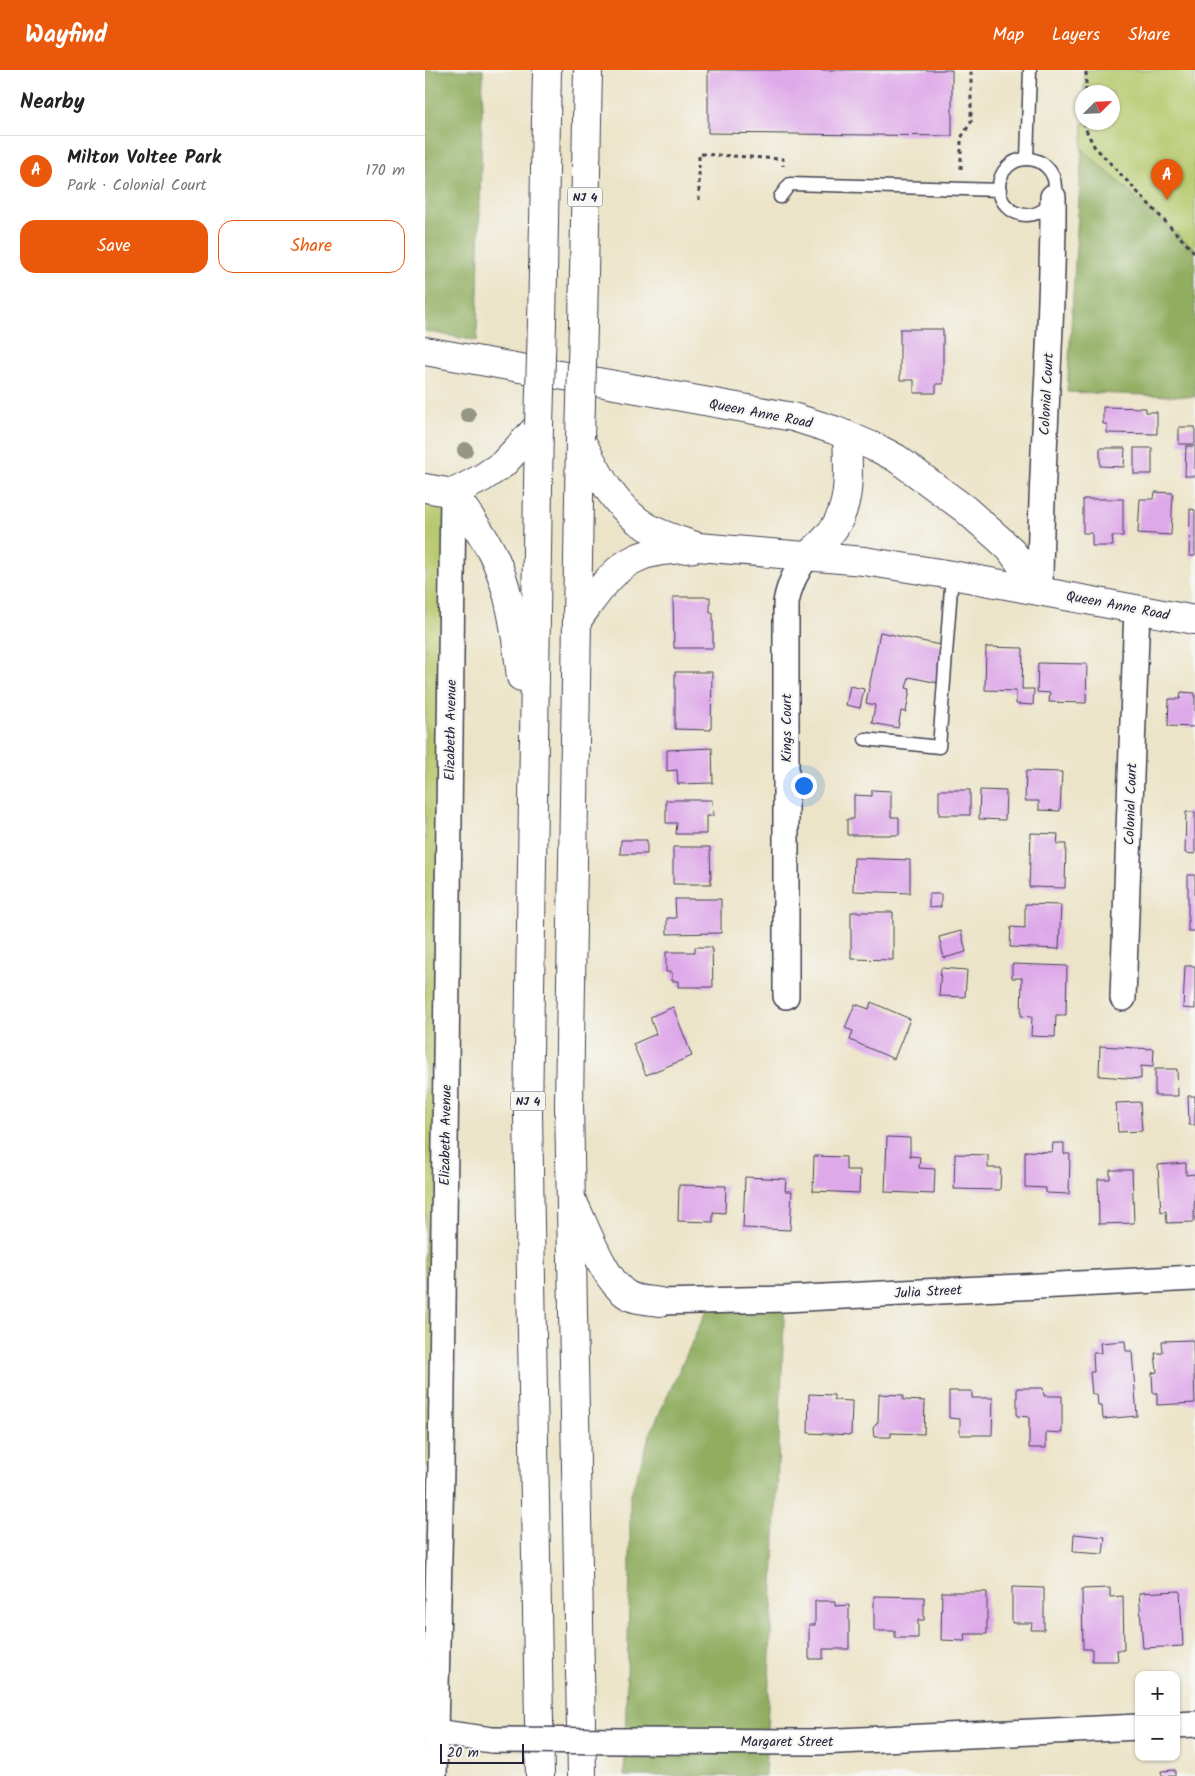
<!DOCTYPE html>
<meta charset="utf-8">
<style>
body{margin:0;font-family:Kalam,sans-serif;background:#f2f2f2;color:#222}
.controls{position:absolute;right:15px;bottom:15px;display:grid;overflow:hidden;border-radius:10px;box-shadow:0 1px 4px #0004}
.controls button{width:45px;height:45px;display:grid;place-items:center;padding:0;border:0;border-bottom:1px solid #e0e0e0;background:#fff;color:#222;font:25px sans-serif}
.compass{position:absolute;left:650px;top:15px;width:45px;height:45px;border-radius:50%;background:#fff;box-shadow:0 1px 4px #0004;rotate:66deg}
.scale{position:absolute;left:15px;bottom:12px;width:84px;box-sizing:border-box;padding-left:5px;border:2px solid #22223b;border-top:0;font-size:14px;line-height:18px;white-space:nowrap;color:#22223b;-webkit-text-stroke:4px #f6f6f2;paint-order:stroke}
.you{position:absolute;left:378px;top:715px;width:18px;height:18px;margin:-12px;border:4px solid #fff;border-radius:50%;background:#1a73e8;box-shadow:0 0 0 8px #1a73e833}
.badge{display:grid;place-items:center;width:32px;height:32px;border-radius:50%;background:#ea580c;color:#fff;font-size:16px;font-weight:700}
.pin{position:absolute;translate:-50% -41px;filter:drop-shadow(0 1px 2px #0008)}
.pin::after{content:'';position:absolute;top:26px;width:18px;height:15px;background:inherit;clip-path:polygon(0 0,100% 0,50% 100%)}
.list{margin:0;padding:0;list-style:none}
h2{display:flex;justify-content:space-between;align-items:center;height:65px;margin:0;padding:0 20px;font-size:21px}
h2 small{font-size:16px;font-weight:400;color:#767676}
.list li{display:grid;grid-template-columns:32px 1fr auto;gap:15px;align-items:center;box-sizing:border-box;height:70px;padding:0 20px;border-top:1px solid #e0e0e0}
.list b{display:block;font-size:19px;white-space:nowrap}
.list p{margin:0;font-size:16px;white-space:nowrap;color:#767676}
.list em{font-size:16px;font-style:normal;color:#767676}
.actions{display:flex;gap:10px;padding:15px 20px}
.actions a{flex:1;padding:11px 0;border:1px solid #ea580c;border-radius:15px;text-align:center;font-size:18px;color:#ea580c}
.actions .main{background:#ea580c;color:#fff}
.map{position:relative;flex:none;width:770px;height:1706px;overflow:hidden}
header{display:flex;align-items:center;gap:30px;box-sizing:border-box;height:70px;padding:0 25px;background:#ea580c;color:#fff}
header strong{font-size:24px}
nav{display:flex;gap:28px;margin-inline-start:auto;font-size:18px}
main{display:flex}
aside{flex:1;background:#fff}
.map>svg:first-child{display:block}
.green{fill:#b6c96d;stroke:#6c7654}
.forest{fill:#90ad60;stroke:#59684e}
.building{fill:#dea9e9}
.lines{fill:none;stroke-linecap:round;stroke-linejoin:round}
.lane-casing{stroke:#403f50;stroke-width:15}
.street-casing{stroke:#403f50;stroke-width:28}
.secondary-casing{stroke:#403f50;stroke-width:30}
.highway-casing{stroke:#403f50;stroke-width:30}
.path{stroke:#403f50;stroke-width:3;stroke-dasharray:4 4;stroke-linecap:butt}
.lane{stroke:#fff;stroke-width:12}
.street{stroke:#fff;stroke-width:25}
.secondary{stroke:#fff;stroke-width:28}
.highway{stroke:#fff;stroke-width:28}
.street-bridge-casing{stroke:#403f50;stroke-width:28;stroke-linecap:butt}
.highway-bridge-casing{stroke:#403f50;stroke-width:30;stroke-linecap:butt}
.street-bridge{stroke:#fff;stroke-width:25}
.highway-bridge{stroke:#fff;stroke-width:28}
.tree{fill:#959583}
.labels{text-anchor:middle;stroke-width:4.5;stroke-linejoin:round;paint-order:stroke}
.shield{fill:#f6f6f2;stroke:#626272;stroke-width:1}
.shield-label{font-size:12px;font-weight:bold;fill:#22223b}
.street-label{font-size:14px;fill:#22223b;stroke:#f6f6f2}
</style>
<header>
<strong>Wayfind</strong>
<nav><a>Map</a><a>Layers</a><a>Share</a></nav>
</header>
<main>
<aside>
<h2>Nearby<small></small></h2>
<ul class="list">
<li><span class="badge">A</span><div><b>Milton Voltee Park</b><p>Park · Colonial Court</p></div><em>170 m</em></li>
</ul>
<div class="actions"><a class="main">Save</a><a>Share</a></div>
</aside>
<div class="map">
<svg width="770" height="1706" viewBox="0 0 770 1706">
<rect width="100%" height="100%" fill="#f6f6f2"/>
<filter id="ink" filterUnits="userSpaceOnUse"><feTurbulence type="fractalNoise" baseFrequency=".02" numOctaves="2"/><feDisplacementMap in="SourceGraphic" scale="10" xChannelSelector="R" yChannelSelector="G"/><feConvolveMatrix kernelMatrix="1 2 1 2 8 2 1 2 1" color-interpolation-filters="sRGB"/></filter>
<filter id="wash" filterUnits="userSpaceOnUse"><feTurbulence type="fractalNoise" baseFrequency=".0096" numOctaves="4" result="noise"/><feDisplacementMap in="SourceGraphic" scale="20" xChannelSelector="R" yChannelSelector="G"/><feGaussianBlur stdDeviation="1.12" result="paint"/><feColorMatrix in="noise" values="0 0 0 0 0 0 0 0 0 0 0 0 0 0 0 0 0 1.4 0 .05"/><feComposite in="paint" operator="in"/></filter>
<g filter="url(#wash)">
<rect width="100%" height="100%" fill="#ece4c8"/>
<g class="green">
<path d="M660 0H770V180L657 79 658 53 688 52V22H659Z"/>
<path d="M0 418 28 423 16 1398 0 1396Z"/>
</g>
<g class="forest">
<path d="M0 0H58L52 271 0 261Z"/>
<path d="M657 79 770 180V327L642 322Z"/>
<path d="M360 1229 340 1706H199L205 1500V1427L225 1364 286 1231Z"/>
</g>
<g id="blocks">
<g class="building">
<path d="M283 0H527V66L283 63Z"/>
<path d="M475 259H518V314H511V323H489V310H475Z"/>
<path d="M678 337 721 338V342H732V364L682 363V354H678Z"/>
<rect x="754" y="357" width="16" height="17"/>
<path d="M761 376H770V406H760Z"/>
<path d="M675 378H700L699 397 675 396Z"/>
<rect x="709" y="378" width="18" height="26"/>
<path d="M730 422 748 423 746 465 713 463 715 429H729Z"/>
<path d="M658 429H698V466H687L688 476H667V463H658Z"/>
<path d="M765 439 770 440V486H764Z"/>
<path d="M248 527H285V543H288V578H249Z"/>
<path d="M455 562 515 575V577L520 578 513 613 484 607 481 618 485 619 481 642 476 641 473 658 447 653 450 635 441 633Z"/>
<path d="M561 577 598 578 597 619H609L608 635 591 634V621L560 620Z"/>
<path d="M613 593 662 594 661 633 624 632 625 623 612 622Z"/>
<path d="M250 602H287L286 660 250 659Z"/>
<path d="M425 616 439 619 435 638 421 635Z"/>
<path d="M756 622 770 623V657L743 656 744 629H755Z"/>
<path d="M287 678 288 713 253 714 252 700 242 701V680Z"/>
<path d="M601 701 637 702 635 741 614 740V731H600Z"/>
<path d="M447 720 466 721V747H474V765H422V749H429V725L447 726Z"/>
<rect x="514" y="720" width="31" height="25"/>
<path d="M555 720 581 721 580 750 554 749Z"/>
<path d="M241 730H287L288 746H281V764H251L252 753H241Z"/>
<path d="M761 742H770V784L760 783Z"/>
<path d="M606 763 633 764 632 774H641L640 818 604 817Z"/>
<path d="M196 770H222V784H195Z"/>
<path d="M248 777H285L286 814H248Z"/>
<path d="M429 788 485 790V823L428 821Z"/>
<rect x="763" y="805" width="7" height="56"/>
<path d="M504 824H516V837L504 838Z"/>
<path d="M250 829H296V863L242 864V848H251Z"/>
<path d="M600 834 636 835 634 879 585 877 586 857 600 858Z"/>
<path d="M426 842H468V890L426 889Z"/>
<path d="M536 861 541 882 519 888 514 867Z"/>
<path d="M270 877H287L288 917H253V911H247V902H241V882H270Z"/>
<path d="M587 894 642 896 641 945H631L630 967 606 966 607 947 596 946 597 908H587Z"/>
<path d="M760 896H770V939L758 938Z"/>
<path d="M516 898 542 900 540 927 514 926Z"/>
<path d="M446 932 485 949 469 989 425 970 428 961 420 958 430 934 444 939Z"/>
<path d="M248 937 267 986 221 1005 208 974 231 964 225 947Z"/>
<path d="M675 976 729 979 728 997 716 996V1009L674 1006Z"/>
<path d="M730 999H752L753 1026H730Z"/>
<path d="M763 1026H770V1055H764Z"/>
<path d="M715 1032 717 1061 693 1062 691 1033Z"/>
<path d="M462 1067 485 1068V1086L495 1087 494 1098 510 1099 509 1124 460 1122Z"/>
<path d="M628 1073H639V1084H645L644 1124 621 1123V1118L600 1117V1081L627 1082Z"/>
<path d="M530 1084 563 1085V1098H576L575 1120 529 1119Z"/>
<path d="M389 1086 421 1087V1100H435L434 1123 388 1121Z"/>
<path d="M761 1093V1105L770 1104 769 1152 742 1153 741 1141 736 1142 733 1095Z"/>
<path d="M685 1100H707L709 1153 674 1154 673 1109H685Z"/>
<path d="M320 1107 361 1109 360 1121H367L365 1160 318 1158Z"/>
<path d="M254 1115 301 1116 300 1143 288 1142V1152L253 1151Z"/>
<path d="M768 1270 770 1333 732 1335V1323H728L727 1303 732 1302 730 1283H738L737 1271Z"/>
<path d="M700 1271 701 1281H707L712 1346 678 1349 677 1336H673L672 1324H667L665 1302H669L668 1283H676L675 1273Z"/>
<path d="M592 1318H618L619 1326H637V1363L621 1362V1378H604V1347L592 1346Z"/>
<path d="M524 1321H547V1328H568L567 1365H535V1349L524 1348Z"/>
<path d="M384 1324 409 1325V1330L427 1331 426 1365 383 1363Z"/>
<path d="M454 1324 478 1325V1330L500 1331 499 1364 466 1363V1367H449L448 1358 453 1352Z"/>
<path d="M649 1464 680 1467 678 1484 648 1482Z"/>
<path d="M587 1517 619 1518V1560H606L607 1553H587Z"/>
<path d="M685 1518V1527L698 1526 699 1580H692L693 1591H667V1579H658L657 1519Z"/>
<path d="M755 1521 758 1576 718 1578 714 1523Z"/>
<path d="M517 1522H562V1564H539L540 1571 516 1570Z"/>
<path d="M449 1526 499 1527V1550H493V1568H470V1561H449Z"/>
<path d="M390 1531H410V1536L424 1535V1579H398V1589H384V1555H390Z"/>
<path d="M750 1700V1706H737L736 1701Z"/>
</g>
</g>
</g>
<g filter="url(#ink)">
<use href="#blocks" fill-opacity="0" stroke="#403f50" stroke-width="1"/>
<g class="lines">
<defs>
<g id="lane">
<path d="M602 89 605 0"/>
<circle cx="602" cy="117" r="28"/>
<path d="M355 127 365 114 575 120"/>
<path d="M440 669 514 677 527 505"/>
</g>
<g id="street">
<path d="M615 521C615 389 629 258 628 127"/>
<path d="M361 926V533C364 514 372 499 383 485"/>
<path d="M698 928 712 539"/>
<path d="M235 1232 360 1229 770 1208"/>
<path d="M751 1655 770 1654"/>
<path d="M10 1662 67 1670"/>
<path d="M201 1671 393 1672 714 1657"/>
<path d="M9 1706 16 1398 28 423"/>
</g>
<g id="secondary">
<path d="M0 281 368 347 409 360 454 379 471 388 540 439 573 468 585 479 615 521"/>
<path d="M0 418 28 423"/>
<path d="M273 477 439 491 527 505 770 550"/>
<path d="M383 485C390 479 397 473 403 466 428 438 423 400 422 365"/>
</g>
<g id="highway">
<path d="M117 252 122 0"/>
<path d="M158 254 163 0"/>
<path d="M114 355 103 1044 115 1706"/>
<path d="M155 369 144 1034 157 1706"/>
<path d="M157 372C174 405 189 437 222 457 238 466 256 471 273 477"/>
<path d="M153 549C169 528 186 499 212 488 230 480 249 480 269 478"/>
<path d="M96 607C91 568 87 528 71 491 61 467 43 445 28 423L57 408 78 394 114 355"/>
<path d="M150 1136C162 1161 179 1209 201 1224 211 1231 224 1230 235 1232"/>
</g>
</defs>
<use href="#lane" class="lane-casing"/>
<use href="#street" class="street-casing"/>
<use href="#secondary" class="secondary-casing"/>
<use href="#highway" class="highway-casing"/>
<g class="path">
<path d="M661 22V0"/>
<path d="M660 52V58L669 76 770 183"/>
<path d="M536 99V68L546 52V0"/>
<path d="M274 130V84L358 89V96"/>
</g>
<use href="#lane" class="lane"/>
<use href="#street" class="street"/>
<use href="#secondary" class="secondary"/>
<use href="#highway" class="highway"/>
<defs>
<path id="street-bridge" d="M67 1670 201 1671"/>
<g id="highway-bridge">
<path d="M114 355 117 252"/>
<path d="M155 369 158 254"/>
</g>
</defs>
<use href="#street-bridge" class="street-bridge-casing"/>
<use href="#highway-bridge" class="highway-bridge-casing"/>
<use href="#street-bridge" class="street-bridge"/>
<use href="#highway-bridge" class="highway-bridge"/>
</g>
<g class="tree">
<circle cx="43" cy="345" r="8"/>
<circle cx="40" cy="380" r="8"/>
</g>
</g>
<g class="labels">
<g class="shield">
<rect x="142.5" y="117.5" width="35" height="19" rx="4"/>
<rect x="85.5" y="1021.5" width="35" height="19" rx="4"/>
</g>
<g class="shield-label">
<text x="160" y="131">NJ 4</text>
<text x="103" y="1035">NJ 4</text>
</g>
<g class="street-label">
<text transform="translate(621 324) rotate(-87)" y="5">Colonial Court</text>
<text transform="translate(336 343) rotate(11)" y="5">Queen Anne Road</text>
<text transform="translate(693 535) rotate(11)" y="5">Queen Anne Road</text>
<text transform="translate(361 658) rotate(-90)" y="5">Kings Court</text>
<text transform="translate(25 660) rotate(-89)" y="5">Elizabeth Avenue</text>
<text transform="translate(705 734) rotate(-88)" y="5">Colonial Court</text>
<text transform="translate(20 1065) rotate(-89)" y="5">Elizabeth Avenue</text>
<text transform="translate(503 1221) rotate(-3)" y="5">Julia Street</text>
<text x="362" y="1676">Margaret Street</text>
</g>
</g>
</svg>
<div class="controls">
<button>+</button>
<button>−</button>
</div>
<svg class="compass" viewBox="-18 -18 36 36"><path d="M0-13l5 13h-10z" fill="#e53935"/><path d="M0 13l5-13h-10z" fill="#767676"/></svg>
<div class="scale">20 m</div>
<div class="you"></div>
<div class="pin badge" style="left:742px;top:130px">A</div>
</div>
</main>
